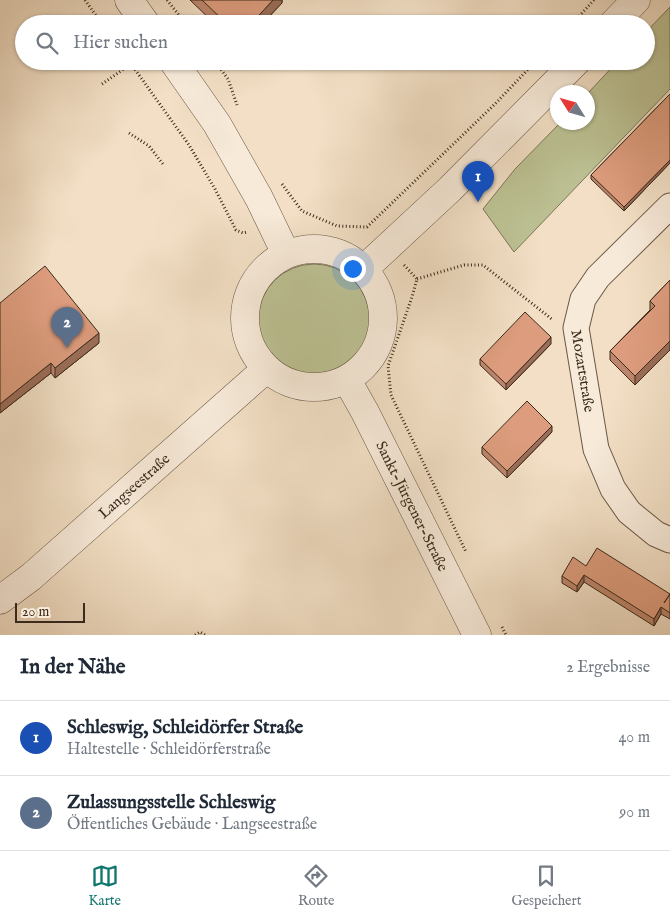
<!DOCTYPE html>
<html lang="de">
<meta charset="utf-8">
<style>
body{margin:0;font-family:"IM FELL English",serif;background:#f2f2f3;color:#1f2937}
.compass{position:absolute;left:550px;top:85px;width:45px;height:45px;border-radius:50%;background:#fff;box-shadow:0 1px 4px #0004;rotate:307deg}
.scale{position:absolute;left:15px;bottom:12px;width:70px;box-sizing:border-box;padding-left:5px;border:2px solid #3c2b1c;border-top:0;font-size:14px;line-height:18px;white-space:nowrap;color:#3c2b1c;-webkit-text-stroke:4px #f7ead9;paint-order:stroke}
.you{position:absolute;left:352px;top:268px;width:18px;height:18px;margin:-12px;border:4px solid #fff;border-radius:50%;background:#1a73e8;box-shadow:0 0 0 8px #1a73e833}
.badge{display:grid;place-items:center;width:32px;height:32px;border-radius:50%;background:#0f766e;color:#fff;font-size:16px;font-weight:700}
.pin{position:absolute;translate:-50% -41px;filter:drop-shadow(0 1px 2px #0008)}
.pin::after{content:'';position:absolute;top:26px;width:18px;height:15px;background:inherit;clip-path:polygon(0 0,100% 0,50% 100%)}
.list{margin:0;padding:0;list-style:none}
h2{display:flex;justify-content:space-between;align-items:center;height:65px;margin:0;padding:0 20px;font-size:21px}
h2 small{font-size:16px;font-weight:400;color:#747a83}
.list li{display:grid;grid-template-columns:32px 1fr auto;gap:15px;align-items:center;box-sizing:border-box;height:75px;padding:0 20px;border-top:1px solid #e0e1e3}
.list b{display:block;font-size:19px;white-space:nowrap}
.list p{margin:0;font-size:16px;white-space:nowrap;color:#747a83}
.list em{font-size:16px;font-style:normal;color:#747a83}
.icon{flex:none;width:28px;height:28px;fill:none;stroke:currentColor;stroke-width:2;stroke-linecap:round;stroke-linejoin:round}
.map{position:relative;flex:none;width:670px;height:635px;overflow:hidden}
.search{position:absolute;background:#fff;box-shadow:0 1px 4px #0004;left:15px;right:15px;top:15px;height:55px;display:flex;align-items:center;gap:12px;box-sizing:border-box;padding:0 18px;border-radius:28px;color:#747a83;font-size:19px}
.sheet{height:215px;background:#fff}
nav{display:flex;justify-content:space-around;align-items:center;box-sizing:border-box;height:70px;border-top:1px solid #e0e1e3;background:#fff;font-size:14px;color:#747a83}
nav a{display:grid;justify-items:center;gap:2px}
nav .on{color:#0f766e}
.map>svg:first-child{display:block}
.green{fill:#bcc193;stroke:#7c7658}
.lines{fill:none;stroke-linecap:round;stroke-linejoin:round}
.minor-casing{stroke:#6a5846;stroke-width:27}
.tertiary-casing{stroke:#6a5846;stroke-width:29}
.path{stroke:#3c2b1c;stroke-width:3;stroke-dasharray:1 2.5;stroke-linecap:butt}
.minor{stroke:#f7ead9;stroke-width:25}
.tertiary{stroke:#f7ead9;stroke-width:28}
.wall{fill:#bd866c;stroke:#3c2b1c}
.shaded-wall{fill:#9a6d58;stroke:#3c2b1c}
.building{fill:#dc9c7d;stroke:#3c2b1c}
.labels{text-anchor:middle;stroke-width:5;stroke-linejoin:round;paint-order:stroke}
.street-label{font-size:15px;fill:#3c2b1c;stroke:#f7ead9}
</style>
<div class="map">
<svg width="670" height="635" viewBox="0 0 670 635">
<rect width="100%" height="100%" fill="#f2dfc5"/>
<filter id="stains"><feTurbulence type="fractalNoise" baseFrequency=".004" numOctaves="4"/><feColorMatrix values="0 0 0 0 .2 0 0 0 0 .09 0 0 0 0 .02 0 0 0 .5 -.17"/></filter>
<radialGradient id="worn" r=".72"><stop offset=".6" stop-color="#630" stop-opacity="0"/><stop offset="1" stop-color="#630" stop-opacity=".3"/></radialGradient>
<g class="green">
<path d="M670 7V89L514 252 483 209 515 169 560 123 588 122V93L618 61H646V32Z"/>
<circle cx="314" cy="320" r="56"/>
</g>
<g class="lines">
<defs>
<g id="minor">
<path id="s1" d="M670 206 598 277 583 299 576 328 596 449 613 489 629 512 656 534 670 540"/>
</g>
<g id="tertiary">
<path d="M129 0 146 24"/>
<path d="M613 24 636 0"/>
<path d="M173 61 217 124 259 198 286 254"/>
<circle cx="314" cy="318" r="69"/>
<path d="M364 269 450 189 577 61"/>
<path id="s2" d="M347 380 365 412 477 635"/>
<path id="s3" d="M0 600 31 577 266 369"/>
</g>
</defs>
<use href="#minor" class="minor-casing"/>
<use href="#tertiary" class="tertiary-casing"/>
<g class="path">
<path d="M85 0 102 24"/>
<path d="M167 0 186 24"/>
<path d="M572 24 594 0"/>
<path d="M129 61 189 145 215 189 236 230 243 233 247 232"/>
<path d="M215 61 228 79 237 105"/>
<path d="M102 84 131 64"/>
<path d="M129 133 149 146 163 164"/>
<path d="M282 184 302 211 337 226 367 227 495 104 536 61"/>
<path d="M404 265 417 279 412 297 388 366 391 395 466 552"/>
<path d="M417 279 464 265H483L553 320"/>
<path d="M502 627 506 635"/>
<path d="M195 635 200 632 205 635"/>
</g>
<use href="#minor" class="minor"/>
<use href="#tertiary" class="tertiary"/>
</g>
<g class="wall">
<path d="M190 0H282V3L262 24H215Z"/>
<path d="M670 94V163L624 211 591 179V175Z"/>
<path d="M670 280V350L635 385 610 360V351L650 310V301Z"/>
<path d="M0 303 99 343 55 378 51 373 0 413Z"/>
<path d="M551 344 506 390 480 365V359Z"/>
<path d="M552 432 507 478 482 454V447Z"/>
<path d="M586 566 670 594V593V619L661 614 654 626 584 582 577 592 562 583V576Z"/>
</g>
<g class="shaded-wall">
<path d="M273 0H282V3L262 24H251Z"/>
<path d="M670 160V163L624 211V207Z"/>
<path d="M99 333V343L55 378V368Z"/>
<path d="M551 337V344L506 390V384Z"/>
<path d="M670 341V350L635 385V376Z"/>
<path d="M51 363V373L0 413V404Z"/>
<path d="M552 426V432L507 478V471Z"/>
<path d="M584 575V582L577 592V586Z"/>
<path d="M661 607V614L654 626V619Z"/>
</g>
<g class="building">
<path d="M202 0H273L251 24H227Z"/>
<path d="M670 94V160L624 207 591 175Z"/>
<path d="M45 266 99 333 55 368 51 363 0 404V303Z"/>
<path d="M670 280V341L635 376 610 351 655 306 650 301Z"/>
<path d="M525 312 551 337 506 384 480 359Z"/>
<path d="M527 401 552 426 507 471 482 447Z"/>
<path d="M597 548 670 594 664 603 670 594V613L661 607 654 619 584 575 577 586 562 576 573 557 586 566Z"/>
</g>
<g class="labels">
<g class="street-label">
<text dy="5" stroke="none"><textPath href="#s1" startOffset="201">Mozartstraße</textPath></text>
<text dy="5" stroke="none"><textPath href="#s3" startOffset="176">Langseestraße</textPath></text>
<text dy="5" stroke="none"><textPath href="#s2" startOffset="142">Sankt-Jürgener-Straße</textPath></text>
</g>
</g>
<rect width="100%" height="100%" filter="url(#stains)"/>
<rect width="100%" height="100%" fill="url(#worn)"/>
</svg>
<svg class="compass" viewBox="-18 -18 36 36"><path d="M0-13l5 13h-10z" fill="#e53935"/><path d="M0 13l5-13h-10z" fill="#747a83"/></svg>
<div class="scale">20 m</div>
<div class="you"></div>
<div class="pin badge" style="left:478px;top:202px;background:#1a4fb4">1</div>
<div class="pin badge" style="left:67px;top:348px;background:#5c6f8a">2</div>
<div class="search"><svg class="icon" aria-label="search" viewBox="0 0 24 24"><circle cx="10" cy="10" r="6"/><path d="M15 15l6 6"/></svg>Hier suchen</div>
</div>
<section class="sheet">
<h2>In der Nähe<small>2 Ergebnisse</small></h2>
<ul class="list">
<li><span class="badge" style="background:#1a4fb4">1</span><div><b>Schleswig, Schleidörfer Straße</b><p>Haltestelle · Schleidörferstraße</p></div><em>40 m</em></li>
<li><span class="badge" style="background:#5c6f8a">2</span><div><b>Zulassungsstelle Schleswig</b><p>Öffentliches Gebäude · Langseestraße</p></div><em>90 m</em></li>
</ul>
</section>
<nav>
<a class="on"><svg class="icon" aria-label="map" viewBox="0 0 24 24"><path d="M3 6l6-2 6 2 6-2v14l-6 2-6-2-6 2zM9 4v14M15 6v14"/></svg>Karte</a>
<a><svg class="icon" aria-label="directions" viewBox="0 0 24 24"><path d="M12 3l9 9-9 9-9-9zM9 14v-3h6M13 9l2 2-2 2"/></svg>Route</a>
<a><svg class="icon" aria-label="saved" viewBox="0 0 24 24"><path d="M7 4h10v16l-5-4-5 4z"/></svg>Gespeichert</a>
</nav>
